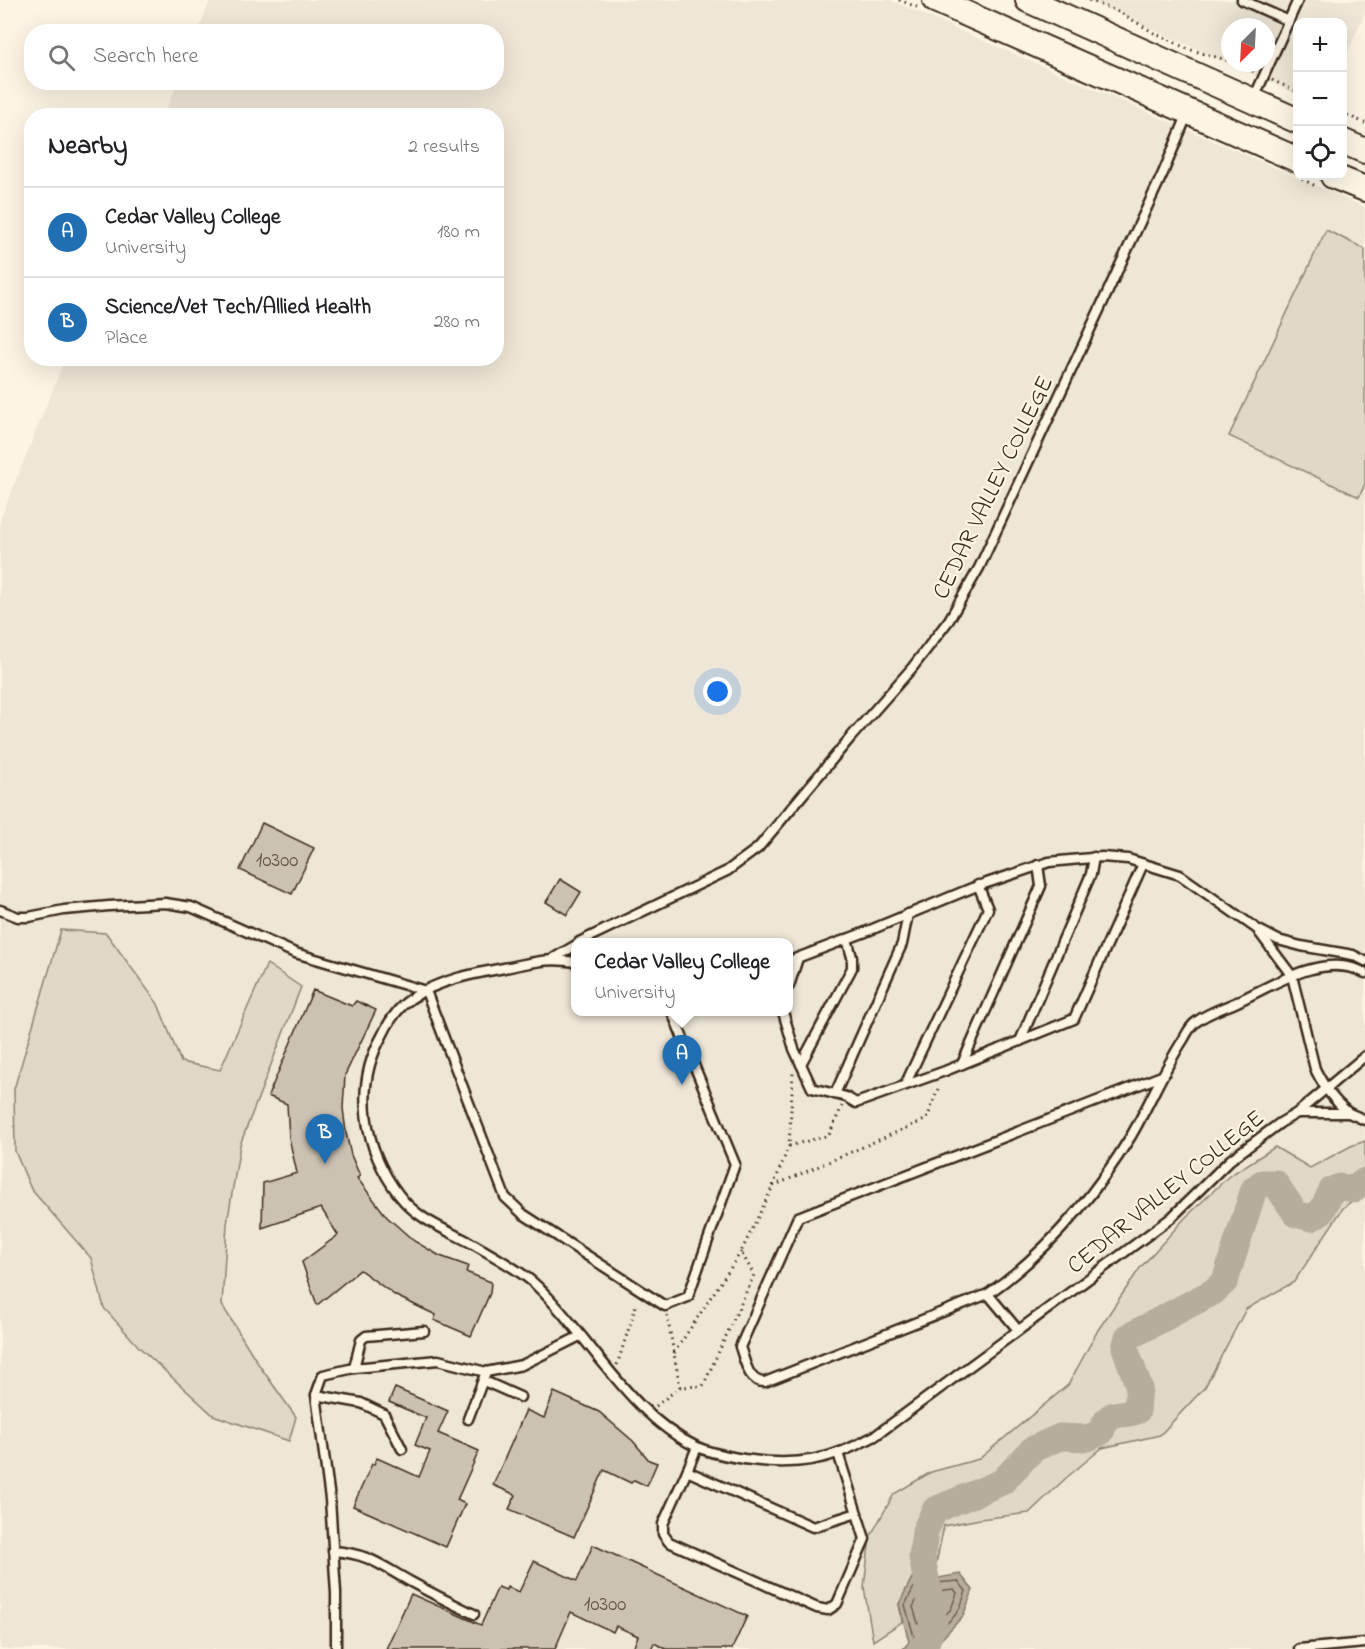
<!DOCTYPE html>
<meta charset="utf-8">
<style>
body{margin:0;font-family:"Indie Flower",sans-serif;background:#f2f2f2;color:#202124}
.controls{position:absolute;right:18px;top:18px;display:grid;overflow:hidden;border-radius:12px;box-shadow:0 6px 24px #0002}
.controls button{width:54px;height:54px;display:grid;place-items:center;padding:0;border:0;border-bottom:2px solid #e0e0e0;background:#fff;color:#202124;font:30px sans-serif}
.compass{position:absolute;left:1221px;top:18px;width:54px;height:54px;border-radius:50%;background:#fff;box-shadow:0 6px 24px #0002;rotate:204deg}
.you{position:absolute;left:718px;top:692px;width:21px;height:21px;margin:-15px;border:4px solid #fff;border-radius:50%;background:#1a73e8;box-shadow:0 0 0 9px #1a73e833}
.badge{display:grid;place-items:center;width:39px;height:39px;border-radius:50%;background:#1f6fb2;color:#fff;font-size:20px;font-weight:700}
.pin{position:absolute;translate:-50% -50px;filter:drop-shadow(0 2px 3px #0008)}
.pin::after{content:'';position:absolute;top:32px;width:21px;height:18px;background:inherit;clip-path:polygon(0 0,100% 0,50% 100%)}
.popup{position:absolute;left:571px;top:938px;width:222px;height:78px;box-sizing:border-box;display:grid;place-content:center;border-radius:12px;background:#fff;filter:drop-shadow(0 2px 4px #0005);font-size:20px;white-space:nowrap;color:#757577}
.popup b{font-size:22px;color:#202124}
.popup::after{content:'';position:absolute;left:50%;top:100%;margin-left:-12px;border:12px solid transparent;border-top-color:#fff}
.list{margin:0;padding:0;list-style:none}
h2{display:flex;justify-content:space-between;align-items:center;height:78px;margin:0;padding:0 24px;font-size:26px}
h2 small{font-size:20px;font-weight:400;color:#757577}
.list li{display:grid;grid-template-columns:39px 1fr auto;gap:18px;align-items:center;box-sizing:border-box;height:90px;padding:0 24px;border-top:2px solid #e0e0e0}
.list b{display:block;font-size:22px;white-space:nowrap}
.list p{margin:0;font-size:20px;white-space:nowrap;color:#757577}
.list em{font-size:20px;font-style:normal;color:#757577}
.icon{flex:none;width:33px;height:33px;fill:none;stroke:currentColor;stroke-width:2;stroke-linecap:round;stroke-linejoin:round}
.map{position:relative;flex:none;width:1365px;height:1649px;overflow:hidden}
.search{position:absolute;background:#fff;box-shadow:0 6px 24px #0002;left:24px;top:24px;width:480px;height:66px;display:flex;align-items:center;gap:15px;box-sizing:border-box;padding:0 21px;border-radius:24px;color:#757577;font-size:22px}
.panel{position:absolute;background:#fff;box-shadow:0 6px 24px #0002;left:24px;top:108px;width:480px;height:258px;border-radius:24px}
.map>svg:first-child{display:block}
.built{fill:#eee6d6;fill-rule:evenodd}
.green{fill:#e0d8c8;stroke:#8e8173;stroke-width:1.5}
.water{fill:#b7ad9e;stroke:#85796b;stroke-width:1.5}
.lines{fill:none;stroke-linecap:round;stroke-linejoin:round}
.shore{stroke:#6d5e51;stroke-width:1.5}
.river{stroke:#b7ad9e;stroke-width:27}
.building{fill:#ccc2b3;stroke:#3b2a1e;stroke-width:1.5}
.lane-casing{stroke:#3b2a1e;stroke-width:13}
.secondary-casing{stroke:#3b2a1e;stroke-width:28}
.path{stroke:#3b2a1e;stroke-width:3;stroke-dasharray:1.5 4.5;stroke-linecap:butt}
.lane{stroke:#fcf5e5;stroke-width:8}
.secondary{stroke:#fcf5e5;stroke-width:24}
.labels{text-anchor:middle;stroke-width:4.5;stroke-linejoin:round;paint-order:stroke}
.number-label{font-size:21px;fill:#5f5043}
.street-label{font-size:24px;fill:#3b2a1e;stroke:#fcf5e5}
</style>
<div class="map">
<svg width="1365" height="1649" viewBox="0 0 1365 1649">
<rect width="100%" height="100%" fill="#fcf5e5"/>
<filter id="ink" filterUnits="userSpaceOnUse"><feTurbulence type="fractalNoise" baseFrequency=".0167" numOctaves="2"/><feDisplacementMap in="SourceGraphic" scale="12" xChannelSelector="R" yChannelSelector="G"/><feConvolveMatrix kernelMatrix="1 2 1 2 8 2 1 2 1" color-interpolation-filters="sRGB"/></filter>
<g filter="url(#ink)">
<g class="built">
<path d="M210 0H890L1365 207V1649H0V520L65 359 496 358V116L164 115 177 83 496 82V32L198 31ZM576 942H789V1012H576Z"/>
<path d="M1087 0H1365V12L1343 63 1342 22H1298L1297 94ZM1230 27H1266V63H1230Z"/>
</g>
<g class="green">
<path d="M1326 230 1365 249V484L1359 497 1229 436Z"/>
<path d="M61 930 106 933 158 1004 181 1062 220 1070 267 964 301 987 240 1145 227 1224 222 1305 259 1365 296 1417 289 1441 213 1415 139 1347 104 1308 91 1258 31 1189 15 1151 14 1089Z"/>
<path d="M1365 1141V1191L1343 1208 1294 1282 1246 1309 1205 1387 1160 1435 1102 1448 1066 1478 1029 1513 980 1519 944 1526 933 1578H912L899 1604 902 1622 873 1641 864 1587 870 1537 894 1494 931 1472 979 1459 1068 1385 1098 1330 1140 1268 1185 1218 1229 1176 1275 1147 1310 1168 1351 1146Z"/>
</g>
<path class="water" d="M960 1574 973 1590 963 1616 932 1649H903L909 1642 899 1604 912 1578H939Z"/>
<g class="lines">
<g class="shore">
<path d="M954 1589 957 1593 951 1609 926 1635 922 1636 913 1607 920 1593Z"/>
<path d="M926 1601H940L942 1603 928 1619 925 1617 923 1608Z"/>
<path d="M911 1649 915 1640 905 1605 915 1585 958 1581 966 1591C963 1599 961 1608 956 1614 947 1625 930 1634 928 1649"/>
</g>
<path class="river" d="M921 1649 925 1646 934 1621 922 1557 925 1531 935 1510 1002 1482 1033 1449 1060 1437 1088 1438 1101 1432C1110 1407 1117 1418 1137 1411L1139 1387 1125 1348 1128 1337 1213 1292 1225 1281 1254 1189 1262 1183H1275L1296 1214 1311 1218 1322 1211 1332 1190 1340 1187 1354 1189 1365 1181"/>
</g>
<g class="building">
<path d="M262 823 314 848 292 894 240 870Z"/>
<path d="M560 879 581 892 567 915 546 902Z"/>
<path d="M313 990 352 1006 356 1001 376 1010 345 1075 343 1108 346 1133 351 1155 360 1176 357 1178 387 1217 414 1241 440 1256 468 1266 466 1272 491 1282 490 1293 471 1336 434 1320 436 1315 396 1296 360 1270 317 1305 302 1262 338 1235 321 1208 262 1228 263 1183 297 1173 289 1138 287 1104 268 1096Z"/>
<path d="M395 1388 448 1411 438 1433 479 1451 457 1500 465 1504 446 1547 353 1506 372 1464H374L377 1458 419 1477 430 1451 415 1445 426 1418 389 1402Z"/>
<path d="M554 1392 599 1412 633 1441 649 1460 657 1463 647 1486 634 1480 631 1483 604 1470 574 1537 509 1509 516 1495 493 1485 526 1410 544 1418Z"/>
<path d="M593 1545 747 1616 732 1649H666L654 1643 651 1649H633L638 1636 616 1626 613 1632 571 1612 555 1649H386L411 1594 481 1625 498 1587 506 1590 507 1587 519 1592 534 1561 577 1581Z"/>
</g>
<g class="lines">
<defs>
<g id="lane">
<path d="M1242 0 1289 21"/>
<path d="M1254 98 1298 0"/>
<path d="M0 910 18 917H29L64 910 109 906 165 903 191 907 295 953 426 991 505 1197 523 1214 665 1306 688 1297 735 1164 672 1012"/>
<path d="M1259 932 1292 976 1315 1069C1324 1087 1333 1100 1349 1113"/>
<path d="M579 942 727 871 758 848 851 737 912 668 949 620 979 568 1163 173 1188 113"/>
<path d="M554 958 576 945"/>
<path d="M789 961 863 933 972 888 1049 862 1102 857 1128 859 1180 875 1257 929 1278 940 1301 946 1353 955 1365 961"/>
<path d="M576 962C546 957 532 963 504 968 472 974 439 980 412 998 398 1007 389 1021 382 1036 353 1087 364 1149 399 1195 420 1223 452 1231 480 1248 497 1258 523 1272 537 1286 590 1336 629 1415 697 1447 712 1454 728 1456 744 1459 776 1464 810 1464 840 1452 852 1448 864 1441 875 1436L1171 1218 1230 1160 1280 1123 1297 1113 1365 1056"/>
<path d="M789 986 798 958"/>
<path d="M783 1012 794 1049 812 1088 846 1097 856 1103 945 1071 1074 1019 1143 864"/>
<path d="M1020 1041 1091 874 1094 857"/>
<path d="M801 1064 852 968V957L847 939"/>
<path d="M962 1064 1041 886 1038 865"/>
<path d="M1164 1075 798 1217 740 1347C745 1360 748 1383 765 1382L988 1294C1047 1252 1093 1198 1131 1136 1149 1105 1163 1071 1183 1040 1186 1035 1190 1026 1196 1022 1207 1013 1224 1008 1237 1002 1273 985 1324 951 1365 973"/>
<path d="M905 1085 988 909 978 885"/>
<path d="M835 1094 902 944 908 914"/>
<path d="M1297 1113H1349L1365 1120"/>
<path d="M988 1294 1018 1330"/>
<path d="M354 1368 361 1340 366 1336 424 1331"/>
<path d="M484 1381 520 1397"/>
<path d="M316 1395 361 1403 384 1414 402 1449"/>
<path d="M468 1419 486 1372"/>
<path d="M838 1453 865 1539 837 1604 828 1610 817 1608 669 1542 663 1534V1524L687 1471 813 1527 857 1513"/>
<path d="M687 1471 697 1447"/>
<path d="M333 1551C370 1554 380 1565 411 1582 431 1593 453 1604 474 1614"/>
<path d="M336 1649V1593L330 1499 316 1395 323 1375 354 1368 438 1360 486 1372 522 1365 580 1336"/>
<path d="M1299 1649 1365 1643"/>
</g>
<g id="secondary">
<path d="M935 0 1298 160"/>
<path d="M1028 0 1298 121"/>
<path d="M1342 141 1365 151"/>
<path d="M1333 176 1365 189"/>
</g>
</defs>
<use href="#lane" class="lane-casing"/>
<use href="#secondary" class="secondary-casing"/>
<g class="path">
<path d="M899 0 917 7"/>
<path d="M1089 0 1121 13 1154 33 1188 49 1230 61"/>
<path d="M1236 63 1255 72"/>
<path d="M1272 80 1298 92"/>
<path d="M1342 113 1365 123"/>
<path d="M1302 179 1318 187"/>
<path d="M789 1146 829 1135 842 1106"/>
<path d="M773 1186 789 1146 793 1073"/>
<path d="M667 1315 680 1387"/>
<path d="M674 1353 741 1252"/>
<path d="M617 1365 636 1306"/>
<path d="M656 1406 680 1387 703 1386 754 1275 741 1252 773 1186 927 1119 939 1086"/>
</g>
<use href="#lane" class="lane"/>
<use href="#secondary" class="secondary"/>
</g>
</g>
<g class="labels">
<g class="number-label">
<text x="277" y="866">10300</text>
<text x="605" y="1610">10300</text>
</g>
<g class="street-label">
<text transform="translate(992 487) rotate(-64)" y="8">CEDAR VALLEY COLLEGE</text>
<text transform="translate(1165 1191) rotate(-39)" y="8">CEDAR VALLEY COLLEGE</text>
</g>
</g>
</svg>
<div class="controls">
<button>+</button>
<button>−</button>
<button><svg class="icon" aria-label="locate" viewBox="0 0 24 24"><circle cx="12" cy="12" r="6"/><path d="M12 2v4M12 18v4M2 12h4M18 12h4"/></svg></button>
</div>
<svg class="compass" viewBox="-18 -18 36 36"><path d="M0-13l5 13h-10z" fill="#e53935"/><path d="M0 13l5-13h-10z" fill="#757577"/></svg>
<div class="you"></div>
<div class="pin badge" style="left:682px;top:1085px">A</div>
<div class="popup"><b>Cedar Valley College</b>University</div>
<div class="pin badge" style="left:325px;top:1164px">B</div>
<div class="search"><svg class="icon" aria-label="search" viewBox="0 0 24 24"><circle cx="10" cy="10" r="6"/><path d="M15 15l6 6"/></svg>Search here</div>
<section class="panel">
<h2>Nearby<small>2 results</small></h2>
<ul class="list">
<li><span class="badge">A</span><div><b>Cedar Valley College</b><p>University</p></div><em>180 m</em></li>
<li><span class="badge">B</span><div><b>Science/Vet Tech/Allied Health</b><p>Place</p></div><em>280 m</em></li>
</ul>
</section>
</div>
